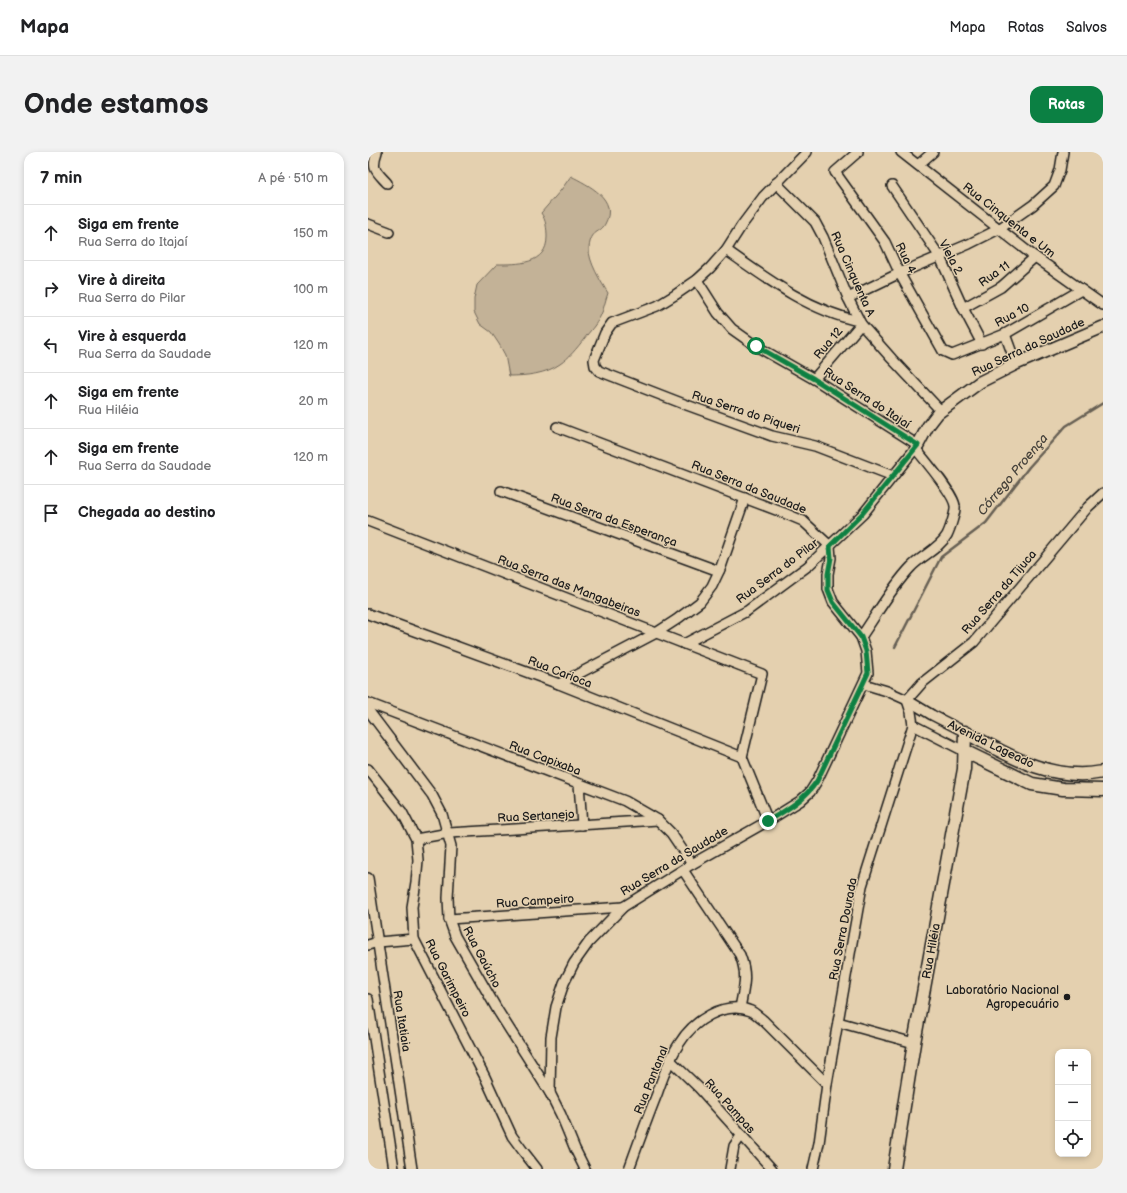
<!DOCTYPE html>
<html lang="pt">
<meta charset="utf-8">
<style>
body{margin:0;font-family:"Balsamiq Sans",sans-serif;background:#f2f2f2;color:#202124}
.controls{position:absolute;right:12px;bottom:12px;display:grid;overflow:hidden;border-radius:8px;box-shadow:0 2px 6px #0003}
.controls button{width:36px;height:36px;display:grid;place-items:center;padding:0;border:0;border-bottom:1px solid #e0e0e0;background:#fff;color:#202124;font:20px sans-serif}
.stop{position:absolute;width:12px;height:12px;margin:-9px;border:3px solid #0b8043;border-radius:50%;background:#fff}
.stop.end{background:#0b8043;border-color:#fff;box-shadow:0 1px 4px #0008}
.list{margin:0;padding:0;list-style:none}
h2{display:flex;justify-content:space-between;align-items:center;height:52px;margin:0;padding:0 16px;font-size:17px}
h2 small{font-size:13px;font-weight:400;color:#757577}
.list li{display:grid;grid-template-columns:26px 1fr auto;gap:12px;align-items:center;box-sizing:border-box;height:56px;padding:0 16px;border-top:1px solid #e0e0e0}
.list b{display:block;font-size:15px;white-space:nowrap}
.list p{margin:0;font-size:13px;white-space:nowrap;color:#757577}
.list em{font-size:13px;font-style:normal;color:#757577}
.icon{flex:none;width:22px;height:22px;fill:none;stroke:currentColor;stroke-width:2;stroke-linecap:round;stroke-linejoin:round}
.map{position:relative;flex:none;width:735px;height:1017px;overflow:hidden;border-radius:12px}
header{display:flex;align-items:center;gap:24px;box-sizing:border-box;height:56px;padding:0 20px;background:#fff;border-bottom:1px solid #e0e0e0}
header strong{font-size:19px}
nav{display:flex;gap:22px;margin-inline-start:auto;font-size:14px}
.intro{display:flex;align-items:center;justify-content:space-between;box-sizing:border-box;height:96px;padding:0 24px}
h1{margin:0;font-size:28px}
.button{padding:10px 18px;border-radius:12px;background:#0b8043;color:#fff;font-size:14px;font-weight:700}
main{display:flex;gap:24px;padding:0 24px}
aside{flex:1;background:#fff;border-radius:12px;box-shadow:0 2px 6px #0003}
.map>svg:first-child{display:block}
.green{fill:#c3b297;stroke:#70675a}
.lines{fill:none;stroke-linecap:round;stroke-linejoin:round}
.stream{stroke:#665f53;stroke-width:2.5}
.minor-casing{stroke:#1c1c1c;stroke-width:12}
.tertiary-casing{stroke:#1c1c1c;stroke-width:14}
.secondary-casing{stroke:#1c1c1c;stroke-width:15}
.minor{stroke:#e4d0af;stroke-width:9}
.tertiary{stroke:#e4d0af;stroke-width:11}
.secondary{stroke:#e4d0af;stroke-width:12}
.route{stroke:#0b8043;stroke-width:5}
.poi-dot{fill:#1c1c1c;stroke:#e4d0af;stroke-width:1.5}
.labels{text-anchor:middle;stroke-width:3;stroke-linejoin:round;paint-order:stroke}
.street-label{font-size:12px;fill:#1c1c1c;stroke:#e4d0af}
.poi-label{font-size:12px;fill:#1c1c1c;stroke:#e4d0af;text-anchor:end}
.water-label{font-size:13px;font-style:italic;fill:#47433c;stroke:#e4d0af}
</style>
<header>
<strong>Mapa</strong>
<nav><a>Mapa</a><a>Rotas</a><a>Salvos</a></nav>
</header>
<div class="intro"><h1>Onde estamos</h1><a class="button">Rotas</a></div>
<main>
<aside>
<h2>7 min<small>A pé · 510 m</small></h2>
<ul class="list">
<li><svg class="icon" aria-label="ahead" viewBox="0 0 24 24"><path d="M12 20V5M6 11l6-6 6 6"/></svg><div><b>Siga em frente</b><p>Rua Serra do Itajaí</p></div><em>150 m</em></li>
<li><svg class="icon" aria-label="right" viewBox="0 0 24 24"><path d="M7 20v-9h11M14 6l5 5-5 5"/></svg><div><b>Vire à direita</b><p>Rua Serra do Pilar</p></div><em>100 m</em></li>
<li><svg class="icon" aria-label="left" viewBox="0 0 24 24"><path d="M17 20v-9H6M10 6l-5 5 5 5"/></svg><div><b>Vire à esquerda</b><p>Rua Serra da Saudade</p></div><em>120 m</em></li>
<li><svg class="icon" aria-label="ahead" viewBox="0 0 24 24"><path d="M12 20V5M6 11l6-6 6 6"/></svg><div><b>Siga em frente</b><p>Rua Hiléia</p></div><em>20 m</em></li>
<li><svg class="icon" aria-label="ahead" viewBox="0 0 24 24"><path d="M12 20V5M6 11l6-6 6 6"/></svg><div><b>Siga em frente</b><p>Rua Serra da Saudade</p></div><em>120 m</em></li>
<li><svg class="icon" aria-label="arrive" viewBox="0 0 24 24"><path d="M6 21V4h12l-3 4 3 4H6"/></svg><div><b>Chegada ao destino</b></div></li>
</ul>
</aside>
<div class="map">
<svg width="735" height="1017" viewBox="0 0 735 1017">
<rect width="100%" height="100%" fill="#e4d0af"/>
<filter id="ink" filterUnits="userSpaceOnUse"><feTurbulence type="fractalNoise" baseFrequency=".025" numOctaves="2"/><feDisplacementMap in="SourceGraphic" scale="8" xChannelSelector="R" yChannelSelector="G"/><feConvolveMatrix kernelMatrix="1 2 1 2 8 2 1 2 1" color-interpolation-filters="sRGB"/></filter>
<g filter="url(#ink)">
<path class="green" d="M203 24C220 33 251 47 237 72 232 82 223 77 221 96 220 109 233 130 240 141 237 149 236 157 232 165 228 173 221 180 216 187 209 196 201 206 192 212 178 222 158 224 141 224L137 203 131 192 123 180 112 172 106 160V147L109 133 129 112C149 112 179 113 179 85 179 77 178 68 173 61L193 38Z"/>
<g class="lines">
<path class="stream" d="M527 495 573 405 618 371 661 315 698 274 735 251"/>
<defs>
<g id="minor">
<path d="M9 0C3 17 8 19 19 31"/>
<path d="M439 0 395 45 374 73 358 98 342 116 329 128 307 143 289 154 244 171 237 181 226 208 227 214 231 219 316 252 404 284 447 294 525 324"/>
<path d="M490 0 467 20 517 90 533 124 575 199 584 203 637 182 713 138"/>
<path d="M533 0 663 102 735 153"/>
<path d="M550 13 565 0"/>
<path d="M408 31 447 70 455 85 480 146 493 172 524 207 573 259"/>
<path d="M524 34 572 105 595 156 614 192"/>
<path d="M0 72 21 80"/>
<path d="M358 98C399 127 442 159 491 169"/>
<path d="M480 146 532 121 601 92 631 77 665 53 686 34 692 18 695 0"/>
<path d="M595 156 633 135 667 105"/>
<path d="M637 182 648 212"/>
<path d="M446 227 493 172"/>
<path d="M133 339 351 419"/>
<path d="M0 369 394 522 374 605 400 669"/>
<path d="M0 462 191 532 374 605"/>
<path d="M493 485C509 462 523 436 543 415 553 404 571 397 579 383 582 377 588 359 587 354 586 342 556 307 547 296"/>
<path d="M316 492 379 459 440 414 495 362 550 293 446 227 388 194 364 177 350 161 329 128"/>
<path d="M191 532 288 481 308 468 332 450 344 434 353 415 377 346"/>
<path d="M496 532 519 539 539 548 564 563 597 580"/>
<path d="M539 548 554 531 606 490 720 355 735 341"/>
<path d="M0 551 257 649 290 668 303 681 324 712"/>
<path d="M0 558 64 643 74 662 83 694 80 746 81 767 87 784 130 859 182 941 193 963 207 997 217 1017"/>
<path d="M545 573 596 599"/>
<path d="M0 617 34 660 48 687 50 708 48 730 44 755 46 787 117 925 144 984 155 999 169 1017"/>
<path d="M211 632 214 673"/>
<path d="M48 687 81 681 290 668"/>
<path d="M315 718 372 803C380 824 376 834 372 856"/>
<path d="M0 726 44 1017"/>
<path d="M81 767 255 755"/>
<path d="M0 793 10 790 46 787"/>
<path d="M0 847 26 1017"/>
<path d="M470 870 546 891"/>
<path d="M302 908 331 936 404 1017"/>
<path d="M182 941 183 885 188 855 196 831 206 811 221 790 255 755 324 712 400 669 432 649 442 640 449 629 500 521 498 499 493 485 465 450 460 437V422L463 406 462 394 435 369 416 361 189 275"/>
<path d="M261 1017C270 992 279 967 289 942 295 925 301 907 311 892 325 869 356 848 383 859 387 861 391 865 395 868L459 932"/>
<path d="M362 1017 366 994 373 984"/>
<path d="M445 1017 451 991 459 932 494 734 545 573 543 560 539 548"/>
</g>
<path id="tertiary" d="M550 293 560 274 570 261 612 230 648 212 735 175"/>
<g id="secondary">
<path d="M596 599 664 632 695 637 735 638"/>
<path d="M526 1017 546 891 596 617 597 580C641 604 683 630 735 620"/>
</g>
</defs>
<use href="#minor" class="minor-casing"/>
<use href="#tertiary" class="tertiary-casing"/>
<use href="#secondary" class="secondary-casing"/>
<use href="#minor" class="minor"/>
<use href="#tertiary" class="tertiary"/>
<use href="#secondary" class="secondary"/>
</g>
</g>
<g class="lines" filter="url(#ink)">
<path class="route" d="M388 194 446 227 550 293 494 362 462 394 463 406 460 422V438L465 450 493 485 498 499 500 521 449 629C436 648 420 657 400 669"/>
</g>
<circle class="poi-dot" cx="699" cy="845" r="4"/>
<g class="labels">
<g class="street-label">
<text transform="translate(641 68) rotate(38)" y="4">Rua Cinquenta e Um</text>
<text transform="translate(583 105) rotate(62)" y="4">Viela 2</text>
<text transform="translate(538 106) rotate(64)" y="4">Rua 4</text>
<text transform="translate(485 122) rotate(66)" y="4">Rua Cinquenta A</text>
<text transform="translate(626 122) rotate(-35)" y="4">Rua 11</text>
<text transform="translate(644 163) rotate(-28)" y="4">Rua 10</text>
<text transform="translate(460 191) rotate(-50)" y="4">Rua 12</text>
<text transform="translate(660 195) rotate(-25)" y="4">Rua Serra da Saudade</text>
<text transform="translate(499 246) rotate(33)" y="4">Rua Serra do Itajaí</text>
<text transform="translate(378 260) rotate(18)" y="4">Rua Serra do Piqueri</text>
<text transform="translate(381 335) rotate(22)" y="4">Rua Serra da Saudade</text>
<text transform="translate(246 368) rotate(20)" y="4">Rua Serra da Esperança</text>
<text transform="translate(409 419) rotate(-37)" y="4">Rua Serra do Pilar</text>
<text transform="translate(201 434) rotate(21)" y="4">Rua Serra das Mangabeiras</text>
<text transform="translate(631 440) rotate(-49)" y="4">Rua Serra da Tijuca</text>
<text transform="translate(192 520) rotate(21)" y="4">Rua Carioca</text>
<text transform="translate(623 592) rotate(26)" y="4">Avenida Lageado</text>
<text transform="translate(177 606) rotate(21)" y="4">Rua Capixaba</text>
<text transform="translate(168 664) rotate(-3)" y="4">Rua Sertanejo</text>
<text transform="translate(306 709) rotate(-31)" y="4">Rua Serra da Saudade</text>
<text transform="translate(167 749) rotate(-4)" y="4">Rua Campeiro</text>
<text transform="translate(475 777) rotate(-79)" y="4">Rua Serra Dourada</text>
<text transform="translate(563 799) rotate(-80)" y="4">Rua Hiléia</text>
<text transform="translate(114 805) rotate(62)" y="4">Rua Gaúcho</text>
<text transform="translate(80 826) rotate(63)" y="4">Rua Garimpeiro</text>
<text transform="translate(34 869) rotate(81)" y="4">Rua Itatiaia</text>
<text transform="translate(283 928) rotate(-68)" y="4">Rua Pantanal</text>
<text transform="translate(362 954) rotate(48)" y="4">Rua Pampas</text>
</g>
<g class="poi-label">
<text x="691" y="842">Laboratório Nacional<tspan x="691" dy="14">Agropecuário</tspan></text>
</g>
<g class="water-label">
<text transform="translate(644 322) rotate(-50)" y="5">Córrego Proença</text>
</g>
</g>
</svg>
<div class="controls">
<button>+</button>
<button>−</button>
<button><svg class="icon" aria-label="locate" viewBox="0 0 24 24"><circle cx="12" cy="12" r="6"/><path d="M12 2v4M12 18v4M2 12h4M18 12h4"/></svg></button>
</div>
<div class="stop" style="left:388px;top:194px"></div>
<div class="stop end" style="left:400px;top:669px"></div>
</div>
</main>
